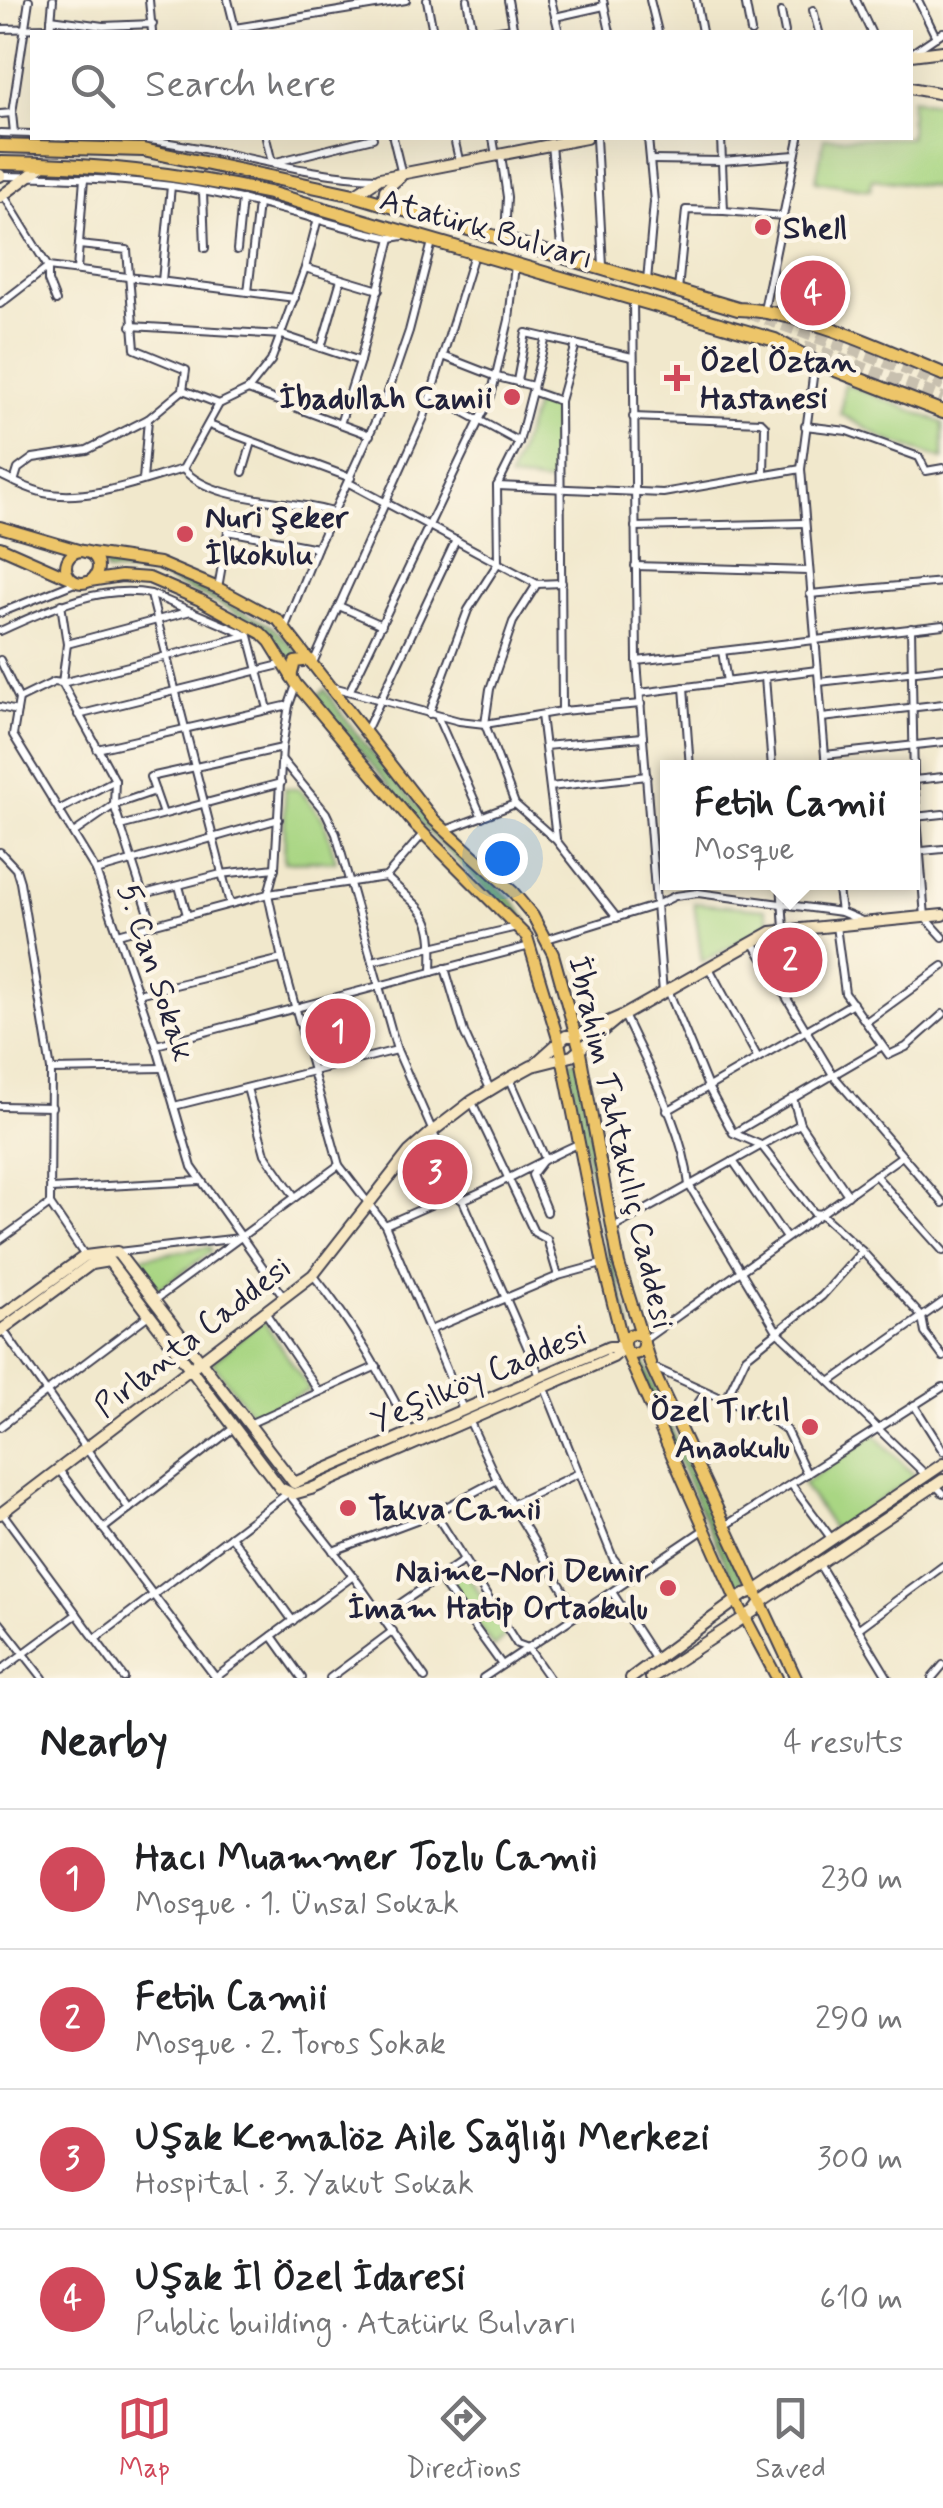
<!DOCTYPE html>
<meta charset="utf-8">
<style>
body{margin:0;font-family:Mynerve,sans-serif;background:#f2f2f2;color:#202124}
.you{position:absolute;left:502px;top:858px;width:35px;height:35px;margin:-25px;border:8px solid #fff;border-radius:50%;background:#1a73e8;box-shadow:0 0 0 15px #1a73e833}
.badge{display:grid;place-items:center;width:65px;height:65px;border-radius:50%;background:#d1495b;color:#fff;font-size:32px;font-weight:700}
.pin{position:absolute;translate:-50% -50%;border:5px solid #fff;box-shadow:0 2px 10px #0006}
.popup{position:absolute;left:660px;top:760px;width:260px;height:130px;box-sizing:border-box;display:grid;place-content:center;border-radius:0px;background:#fff;filter:drop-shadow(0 2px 8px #0005);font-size:32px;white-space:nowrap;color:#757577}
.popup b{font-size:38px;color:#202124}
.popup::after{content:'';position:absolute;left:50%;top:100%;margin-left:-20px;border:20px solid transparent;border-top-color:#fff}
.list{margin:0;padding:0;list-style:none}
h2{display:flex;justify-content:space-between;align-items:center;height:130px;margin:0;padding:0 40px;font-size:42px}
h2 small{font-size:32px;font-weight:400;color:#757577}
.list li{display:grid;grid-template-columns:65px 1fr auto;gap:30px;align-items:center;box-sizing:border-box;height:140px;padding:0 40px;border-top:2px solid #e0e0e0}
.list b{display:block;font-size:38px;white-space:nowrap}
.list p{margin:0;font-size:32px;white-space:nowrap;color:#757577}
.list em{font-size:32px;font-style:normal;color:#757577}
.icon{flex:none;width:55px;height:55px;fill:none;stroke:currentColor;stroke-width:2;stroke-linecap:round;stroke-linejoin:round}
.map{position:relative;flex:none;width:943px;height:1678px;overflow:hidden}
.search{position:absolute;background:#fff;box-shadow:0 10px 40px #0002;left:30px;right:30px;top:30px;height:110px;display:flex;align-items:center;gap:25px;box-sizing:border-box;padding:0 35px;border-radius:0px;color:#757577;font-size:38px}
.sheet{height:690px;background:#fff}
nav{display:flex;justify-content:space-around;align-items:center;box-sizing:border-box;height:140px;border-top:2px solid #e0e0e0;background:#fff;font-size:28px;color:#757577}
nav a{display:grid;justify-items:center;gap:5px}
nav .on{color:#d1495b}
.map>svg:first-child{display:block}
.green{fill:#a9d683;stroke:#667c5f;stroke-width:2.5}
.forest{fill:#86b771;stroke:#546c56;stroke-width:2.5}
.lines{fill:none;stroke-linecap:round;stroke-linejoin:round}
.highway-tunnel{stroke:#c8c0af;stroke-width:12;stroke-dasharray:12 6;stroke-linecap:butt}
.street-casing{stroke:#414051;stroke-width:10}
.secondary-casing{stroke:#414051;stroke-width:14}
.primary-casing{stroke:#414051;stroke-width:14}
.highway-casing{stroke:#414051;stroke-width:16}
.street{stroke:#fff;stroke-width:6}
.secondary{stroke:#f8e8c3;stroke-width:10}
.primary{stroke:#edc569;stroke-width:10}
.highway{stroke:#edc569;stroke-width:12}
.poi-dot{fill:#d1495b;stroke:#fcf5e5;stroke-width:4}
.labels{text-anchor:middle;stroke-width:9;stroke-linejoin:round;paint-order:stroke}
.poi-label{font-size:32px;font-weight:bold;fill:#22223b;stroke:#fcf5e5;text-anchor:start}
.street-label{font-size:32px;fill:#22223b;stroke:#fcf5e5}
</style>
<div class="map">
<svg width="943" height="1678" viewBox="0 0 943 1678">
<rect width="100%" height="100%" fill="#fcf5e5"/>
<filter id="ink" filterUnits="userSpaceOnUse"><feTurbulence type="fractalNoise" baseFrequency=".01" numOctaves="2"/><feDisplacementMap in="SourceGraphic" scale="20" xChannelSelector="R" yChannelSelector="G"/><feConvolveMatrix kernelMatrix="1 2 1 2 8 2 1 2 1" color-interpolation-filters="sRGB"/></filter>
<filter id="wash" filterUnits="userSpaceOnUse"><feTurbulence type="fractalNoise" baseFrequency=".0048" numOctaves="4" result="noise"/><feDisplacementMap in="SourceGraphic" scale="40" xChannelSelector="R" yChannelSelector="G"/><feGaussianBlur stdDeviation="2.25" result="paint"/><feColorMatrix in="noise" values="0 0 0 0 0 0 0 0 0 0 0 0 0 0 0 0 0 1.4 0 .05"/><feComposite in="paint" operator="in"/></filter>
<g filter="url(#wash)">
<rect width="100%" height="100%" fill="#f1e8cc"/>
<g class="green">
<path d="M911 99 943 104V188L872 179 870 190 816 181 824 138H910Z"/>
<path d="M844 383 943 423V459L887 440 841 414Z"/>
<path d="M537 400 553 407 554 479 550 483 509 479Z"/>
<path d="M285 788 299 789 324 820 336 861 284 862Z"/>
<path d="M694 903 765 909 771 925 702 962Z"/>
<path d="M210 1247 211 1252 157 1290 138 1258Z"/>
<path d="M263 1320 310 1390 253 1416 212 1362Z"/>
<path d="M874 1434 916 1477 834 1530 803 1484Z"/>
<path d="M462 1566 506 1635 494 1647 444 1578Z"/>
</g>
<g class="forest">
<path d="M105 561 168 573 273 627 299 653 291 662 273 636 219 604 158 576 136 572H106Z"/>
<path d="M325 689C379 771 446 838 517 905L526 919 524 923H520L427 831 315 697Z"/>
<path d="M577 1060 609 1238 630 1328 625 1326C602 1239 585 1151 568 1062Z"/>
<path d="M637 1356 642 1357 679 1447 747 1587 739 1592 672 1449 635 1360Z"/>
</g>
</g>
<g filter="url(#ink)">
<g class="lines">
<g class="highway-tunnel">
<path d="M749 313 911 371 943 386"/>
<path d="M787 343 819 351 943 398"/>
</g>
<defs>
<g id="street">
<path d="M149 0 152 32"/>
<path d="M228 0 236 32"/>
<path d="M427 0 433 32"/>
<path d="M467 0 473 32"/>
<path d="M508 0 514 32"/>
<path d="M551 0 559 32"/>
<path d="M603 0 610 32"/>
<path d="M650 0 658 32"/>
<path d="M696 0 702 32"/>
<path d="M745 0 751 32"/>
<path d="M856 0 871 32"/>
<path d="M918 0 936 37"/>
<path d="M813 10 819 32"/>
<path d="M781 12 785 32"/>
<path d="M555 17 604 6"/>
<path d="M51 19 103 26 153 24"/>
<path d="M235 28 406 0"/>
<path d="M0 29 51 28"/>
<path d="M50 32 53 0"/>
<path d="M485 32 513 28"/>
<path d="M915 51 943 32"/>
<path d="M0 114 12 113"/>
<path d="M0 133 32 134"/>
<path d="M14 133 12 113 29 0"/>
<path d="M127 138C211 144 292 175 377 178"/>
<path d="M266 138 272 163 373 138"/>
<path d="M393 138 402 175"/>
<path d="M454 138 460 164"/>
<path d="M493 138 496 156"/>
<path d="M596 138 603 266"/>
<path d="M721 138 724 211 783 216"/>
<path d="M551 145 562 256"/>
<path d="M501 155 507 197 505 239"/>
<path d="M651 160 722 161 795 155"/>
<path d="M1 176C81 177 163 180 240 199 291 211 340 227 391 238L403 236"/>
<path d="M203 192 205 248"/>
<path d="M3 194 48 267V281L56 301"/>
<path d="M237 250 242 199"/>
<path d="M305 268 379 290"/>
<path d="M77 270 84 178"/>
<path d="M162 281 171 186"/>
<path d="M647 281 654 202 648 138"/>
<path d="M678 290 686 210 724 211"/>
<path d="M248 292 258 204"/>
<path d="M633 299 637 661 663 993"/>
<path d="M0 304 48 267 295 298"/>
<path d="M764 310 799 138"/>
<path d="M131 326 282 335 360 361"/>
<path d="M321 348 341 279"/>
<path d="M443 356 497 377 533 386 534 392 560 401"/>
<path d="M815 362 801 469 826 768"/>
<path d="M517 381 526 333 632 357"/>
<path d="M183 390 219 404"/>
<path d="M248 390 370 435"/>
<path d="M431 394 519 442"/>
<path d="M633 417 761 422 765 426 764 475"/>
<path d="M340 424 360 361 391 238"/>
<path d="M209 425 351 478"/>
<path d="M805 426 847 431 919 457 926 471 943 468"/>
<path d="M183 469C214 504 291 498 335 513"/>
<path d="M243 472 252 442"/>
<path d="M0 475C14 482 29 489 44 493 89 502 140 481 183 469L219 404 248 390 271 361 305 268 317 222"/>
<path d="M143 480 148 419"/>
<path d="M14 482 18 469 33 458 87 450 148 419 183 390 186 370 135 349 127 250 79 245"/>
<path d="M349 483 537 584 562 583"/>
<path d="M497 486 663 493 801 469"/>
<path d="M635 527 804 523"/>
<path d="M635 566 807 571"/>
<path d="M537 584 513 622 490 689 485 724 515 804 556 840 617 918"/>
<path d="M218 588 228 531 317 548"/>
<path d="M810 594 943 582"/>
<path d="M151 595 230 904"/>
<path d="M61 604 67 644 62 683 115 780 114 805 152 923"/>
<path d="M339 606 382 625"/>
<path d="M0 613 77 582"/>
<path d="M285 627 317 548 386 398 409 331 432 242"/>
<path d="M911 628 914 780 925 917 943 937"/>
<path d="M0 631C47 610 99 584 151 594L249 636 268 709"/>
<path d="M67 644 191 611"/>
<path d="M722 651 727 682"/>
<path d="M0 660 19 699 13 735 96 871 156 1045 192 1167 284 1297"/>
<path d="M637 661 943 625"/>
<path d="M313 663 424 417 474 254"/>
<path d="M765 677 772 768"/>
<path d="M819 682 943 668"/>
<path d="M296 685 289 705 282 748 275 868 268 894 282 959 339 1165 385 1225 463 1409"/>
<path d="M329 686 459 721 485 724 562 711 641 704"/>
<path d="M684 687 690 768"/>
<path d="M350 690 491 396 509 320 515 265"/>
<path d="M640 693 817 670"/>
<path d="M19 699 54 682 62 683 246 636"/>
<path d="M0 707 17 711"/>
<path d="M562 711 560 401 576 344"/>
<path d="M429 714 468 610 498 563 497 486 519 442 546 337"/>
<path d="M78 715 284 664"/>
<path d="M541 715 556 838"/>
<path d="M438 718 482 817"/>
<path d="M822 718 943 704"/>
<path d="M365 733 456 540"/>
<path d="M545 746 643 737"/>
<path d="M97 749 289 705"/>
<path d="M825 755 943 742"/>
<path d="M282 760 326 813 336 834 397 1050 540 1376"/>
<path d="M914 780 943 777"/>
<path d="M550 787 647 776"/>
<path d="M155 791 163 814"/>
<path d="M59 810 115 780"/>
<path d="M914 817 943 814"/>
<path d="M120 826 281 783"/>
<path d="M446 830 515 804"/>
<path d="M75 832 114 805 155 791 150 777 282 748"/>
<path d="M0 852 16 869 20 882 51 1070 50 1204"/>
<path d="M912 852 943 849"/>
<path d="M96 871 279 819"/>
<path d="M386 877C428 916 434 912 432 972"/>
<path d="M781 882 784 929"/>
<path d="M837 882 841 912"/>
<path d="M179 886 187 915"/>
<path d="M144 894 221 874 275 868"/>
<path d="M836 926 845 993 889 1055 906 1047 943 1014"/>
<path d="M118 934 268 894 386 877 423 834"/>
<path d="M547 939 654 906 675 896 698 893 841 912 860 920"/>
<path d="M753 942 833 1075 943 1203"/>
<path d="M372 961 517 927"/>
<path d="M445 968 464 1032 490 1089"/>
<path d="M709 968 758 1058"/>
<path d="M668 990 708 1087 733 1133 761 1145 814 1213 821 1214 862 1251 922 1317 925 1333 943 1357"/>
<path d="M138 994 282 959"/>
<path d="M624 1015C648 1068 683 1127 689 1185L777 1331 926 1475"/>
<path d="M866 1022 943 966"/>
<path d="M156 1045 530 946"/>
<path d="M51 1070 163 1068"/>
<path d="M510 1079 545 1158 532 1175 547 1212"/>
<path d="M247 1088 265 1154 295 1197"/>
<path d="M793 1098 800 1124 848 1195"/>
<path d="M472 1102 534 1232 547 1239 558 1276"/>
<path d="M0 1106 52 1107"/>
<path d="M174 1106 397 1050"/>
<path d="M667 1111 853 1003"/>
<path d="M734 1133 881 1047"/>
<path d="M733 1161 786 1238"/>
<path d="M875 1175 943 1251"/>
<path d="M51 1189 200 1181"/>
<path d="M50 1204 85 1256"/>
<path d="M385 1225 453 1195 462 1200C502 1184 539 1161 578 1144"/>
<path d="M613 1228 800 1124"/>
<path d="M0 1240 50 1204"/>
<path d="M118 1252 240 1238"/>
<path d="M314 1276C354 1325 382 1376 411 1432"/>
<path d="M155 1300 339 1165"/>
<path d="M265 1312 319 1392"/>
<path d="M3 1330 129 1509"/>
<path d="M430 1330 558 1276 602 1264"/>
<path d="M644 1340 902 1156"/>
<path d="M655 1368 776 1423 786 1430 807 1474"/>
<path d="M830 1382 943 1302"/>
<path d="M544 1386 613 1558 630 1579"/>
<path d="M725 1401 746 1357 822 1296 862 1251"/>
<path d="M914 1405 943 1451"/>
<path d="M469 1420 497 1480 578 1614"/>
<path d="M249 1424 377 1366"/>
<path d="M0 1427 150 1314"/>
<path d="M680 1429 705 1393"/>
<path d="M59 1470 216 1678"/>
<path d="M791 1484 831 1538"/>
<path d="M935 1485 943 1493"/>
<path d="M511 1505 579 1473"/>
<path d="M1 1511 124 1678"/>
<path d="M435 1513 517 1644 528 1648 549 1678"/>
<path d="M725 1526 943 1387"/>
<path d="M103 1529 235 1427"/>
<path d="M231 1536 293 1621"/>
<path d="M333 1551 435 1513 497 1480"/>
<path d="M819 1564 888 1678"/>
<path d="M439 1578 502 1665"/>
<path d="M612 1592 656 1660"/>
<path d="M382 1616 463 1561"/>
<path d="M0 1623 43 1678"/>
<path d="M859 1628 943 1566"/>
<path d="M272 1636 302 1678"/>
<path d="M95 1639 288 1493 353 1576 425 1678"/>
<path d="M0 1671 77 1614"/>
<path d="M215 1678 353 1576"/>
<path d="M330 1678 393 1631"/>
<path d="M483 1678 705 1529"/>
<path d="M932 1678 943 1665"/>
</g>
<g id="secondary">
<path d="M911 55 943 51"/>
<path d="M910 88 943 94"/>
<path d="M0 175V176"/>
<path d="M354 195 380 178 586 138"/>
<path d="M0 197 44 165"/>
<path d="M383 203 385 190 400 177"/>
<path d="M537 1062 566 1036H576L624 1015 771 932 943 915"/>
<path d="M0 1317 85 1256 117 1252 294 1483 609 1347H624"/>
<path d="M0 1331 91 1264 109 1261 280 1488 293 1494 311 1489 613 1357 624 1347"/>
<path d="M0 1514 313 1275 409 1152 433 1131 472 1101 510 1078 532 1066 572 1056 617 1019"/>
<path d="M631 1678 745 1594 755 1591 943 1464"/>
<path d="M651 1678 754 1611 761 1602 943 1480"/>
</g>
<g id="primary">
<path d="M0 527 85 552 159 563 218 588 278 620 433 819 513 892 533 916 553 954 579 1047 619 1264 651 1366 796 1678"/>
<path d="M0 547 68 577"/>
<circle cx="82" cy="567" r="16"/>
<path d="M90 581 121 576 149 578 200 600 261 633 270 642 296 684 413 823 527 937 559 1042 603 1264 624 1347 737 1602 777 1678"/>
<path d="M291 677 295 662 311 660"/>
<circle cx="634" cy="1344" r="10"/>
</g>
<g id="highway">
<path d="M0 146 143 150 354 195 738 309C808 312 879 348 943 374"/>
<path d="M0 163C95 164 176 173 269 193L775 340 815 362 943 412"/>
</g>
</defs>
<use href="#street" class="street-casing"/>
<use href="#secondary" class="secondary-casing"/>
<use href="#primary" class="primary-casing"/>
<use href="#highway" class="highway-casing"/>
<use href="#street" class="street"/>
<use href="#secondary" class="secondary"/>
<use href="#primary" class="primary"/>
<use href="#highway" class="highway"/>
</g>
</g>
<g class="poi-dot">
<circle cx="763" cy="227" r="10"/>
<path d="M672 363h10v10h10v10h-10v10h-10v-10h-10v-10h10z"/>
<circle cx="512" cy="397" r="10"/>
<circle cx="185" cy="534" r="10"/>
<circle cx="810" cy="1427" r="10"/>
<circle cx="348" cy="1508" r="10"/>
<circle cx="668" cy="1588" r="10"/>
</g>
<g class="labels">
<g class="poi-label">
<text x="783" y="238">Shell</text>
<text x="700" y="371">Özel Öztan<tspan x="700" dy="37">Hastanesi</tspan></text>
<text x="492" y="408" text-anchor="end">İbadullah Camii</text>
<text x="205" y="527">Nuri Şeker<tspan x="205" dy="37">İlkokulu</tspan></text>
<text x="790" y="1420" text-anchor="end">Özel Tırtıl<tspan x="790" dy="37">Anaokulu</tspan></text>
<text x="368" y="1519">Takva Camii</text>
<text x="648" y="1581" text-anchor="end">Naime-Nori Demir<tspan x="648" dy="37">İmam Hatip Ortaokulu</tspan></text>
</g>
<g class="street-label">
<text transform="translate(487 228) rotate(16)" y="11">Atatürk Bulvarı</text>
<text transform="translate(157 972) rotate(72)" y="11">5. Can Sokak</text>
<text transform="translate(622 1142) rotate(77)" y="11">İbrahim Tahtakılıç Caddesi</text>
<text transform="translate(192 1336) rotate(-38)" y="11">Pırlanta Caddesi</text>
<text transform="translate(478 1377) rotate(-23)" y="11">Yeşilköy Caddesi</text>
</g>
</g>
</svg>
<div class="you"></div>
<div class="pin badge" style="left:338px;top:1031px">1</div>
<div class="pin badge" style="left:790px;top:960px">2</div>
<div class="popup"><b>Fetih Camii</b>Mosque</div>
<div class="pin badge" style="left:435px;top:1172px">3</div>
<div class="pin badge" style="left:813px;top:293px">4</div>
<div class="search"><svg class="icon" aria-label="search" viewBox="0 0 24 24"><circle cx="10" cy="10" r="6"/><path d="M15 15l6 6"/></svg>Search here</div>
</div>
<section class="sheet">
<h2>Nearby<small>4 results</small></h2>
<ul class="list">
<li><span class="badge">1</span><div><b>Hacı Muammer Tozlu Camii</b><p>Mosque · 1. Ünsal Sokak</p></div><em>230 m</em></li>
<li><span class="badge">2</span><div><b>Fetih Camii</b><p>Mosque · 2. Toros Sokak</p></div><em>290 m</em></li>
<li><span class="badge">3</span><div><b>Uşak Kemalöz Aile Sağlığı Merkezi</b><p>Hospital · 3. Yakut Sokak</p></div><em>300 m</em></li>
<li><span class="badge">4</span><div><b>Uşak İl Özel İdaresi</b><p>Public building · Atatürk Bulvarı</p></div><em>610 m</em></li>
</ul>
</section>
<nav>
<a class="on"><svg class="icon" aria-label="map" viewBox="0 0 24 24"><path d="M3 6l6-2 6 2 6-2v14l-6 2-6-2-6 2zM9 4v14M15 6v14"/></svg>Map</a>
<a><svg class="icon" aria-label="directions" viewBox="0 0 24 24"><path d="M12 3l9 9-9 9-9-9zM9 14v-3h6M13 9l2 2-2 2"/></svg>Directions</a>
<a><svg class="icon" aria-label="saved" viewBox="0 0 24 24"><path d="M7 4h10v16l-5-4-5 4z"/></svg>Saved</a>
</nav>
